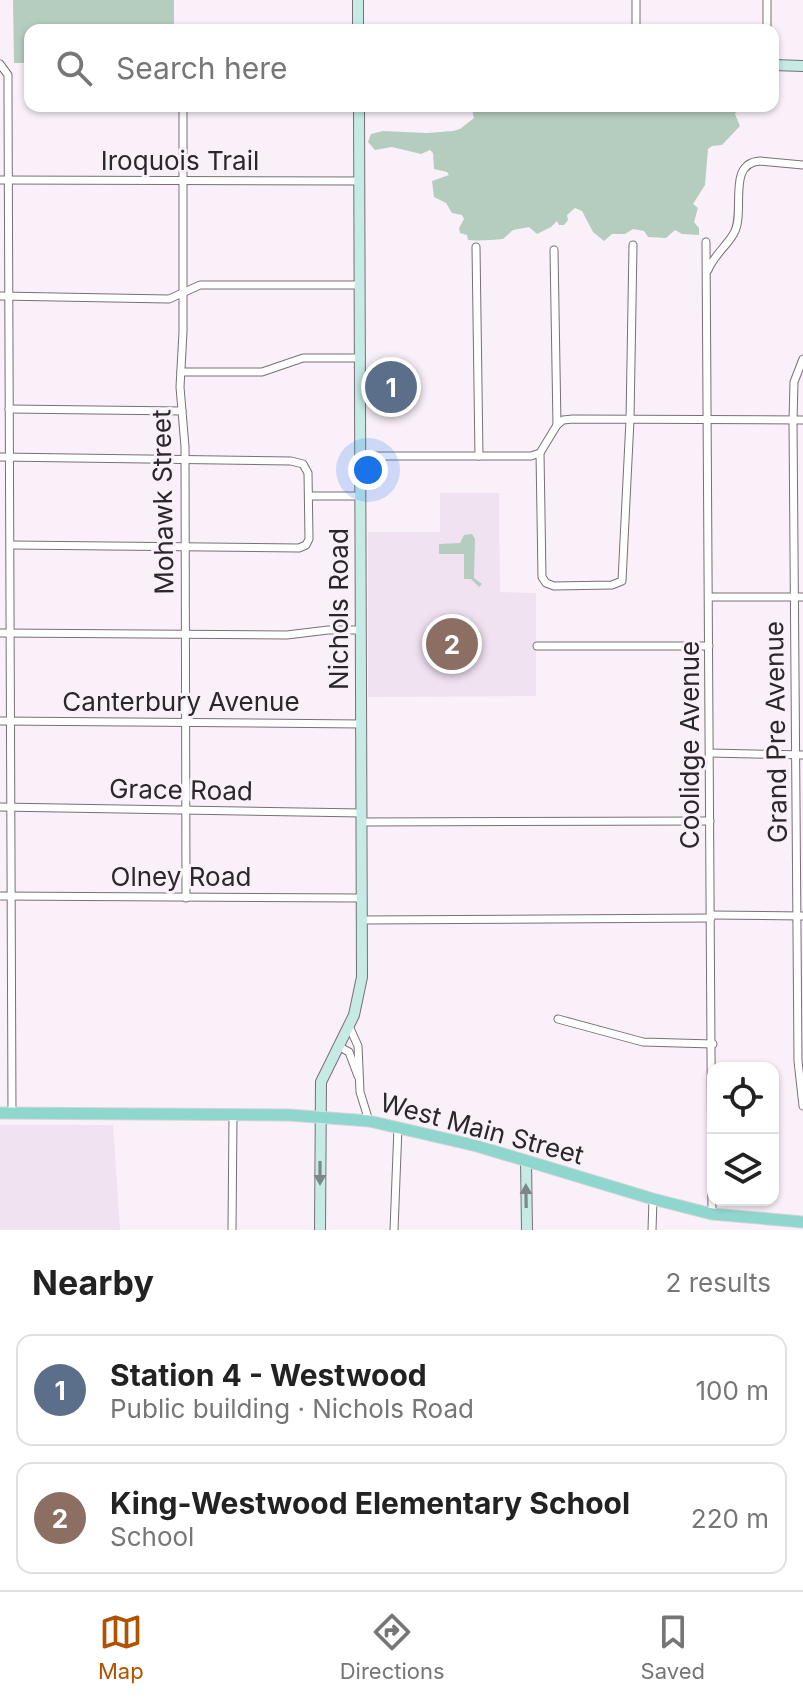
<!DOCTYPE html>
<meta charset="utf-8">
<style>
body{margin:0;font-family:Inter,sans-serif;background:#f6f6f6;color:#222}
.controls{position:absolute;right:24px;bottom:24px;display:grid;overflow:hidden;border-radius:16px;box-shadow:0 2px 6px #0004}
.controls button{width:72px;height:72px;display:grid;place-items:center;padding:0;border:0;border-bottom:2px solid #e0e0e0;background:#fff;color:#222;font:40px sans-serif}
.you{position:absolute;left:368px;top:470px;width:28px;height:28px;margin:-20px;border:6px solid #fff;border-radius:50%;background:#1a73e8;box-shadow:0 0 0 12px #1a73e833}
.badge{display:grid;place-items:center;width:52px;height:52px;border-radius:50%;background:#b15201;color:#fff;font-size:26px;font-weight:700}
.pin{position:absolute;translate:-50% -50%;border:4px solid #fff;box-shadow:0 2px 8px #0006}
.list{margin:0;padding:0;list-style:none}
h2{display:flex;justify-content:space-between;align-items:center;height:104px;margin:0;padding:0 32px;font-size:34px}
h2 small{font-size:26px;font-weight:400;color:#767676}
.list li{display:grid;grid-template-columns:52px 1fr auto;gap:24px;align-items:center;box-sizing:border-box;height:112px;margin:0 16px 16px;padding:0 16px;border:2px solid #e0e0e0;border-radius:16px}
.list b{display:block;font-size:30px;white-space:nowrap}
.list p{margin:0;font-size:26px;white-space:nowrap;color:#767676}
.list em{font-size:26px;font-style:normal;color:#767676}
.icon{flex:none;width:44px;height:44px;fill:none;stroke:currentColor;stroke-width:2;stroke-linecap:round;stroke-linejoin:round}
.map{position:relative;flex:none;width:803px;height:1230px;overflow:hidden}
.search{position:absolute;background:#fff;box-shadow:0 2px 6px #0004;left:24px;right:24px;top:24px;height:88px;display:flex;align-items:center;gap:20px;box-sizing:border-box;padding:0 28px;border-radius:16px;color:#767676;font-size:30px}
.sheet{height:360px;background:#fff}
nav{display:flex;justify-content:space-around;align-items:center;box-sizing:border-box;height:112px;border-top:2px solid #e0e0e0;background:#fff;font-size:22px;color:#767676}
nav a{display:grid;justify-items:center;gap:4px}
nav .on{color:#b15201}
.map>svg:first-child{display:block}
.built{fill:#f1e2f2}
.green{fill:#b5cdbe}
.lines{fill:none;stroke-linecap:round;stroke-linejoin:round}
.street-casing{stroke:#786f78;stroke-width:9}
.secondary-casing{stroke:#786f78;stroke-width:12}
.primary-casing{stroke:#d4d4d4;stroke-width:13}
.street{stroke:#fff;stroke-width:7}
.secondary{stroke:#c6ebe7;stroke-width:10}
.primary{stroke:#8ed6ce;stroke-width:11}
.oneway{fill:#788988}
.labels{text-anchor:middle;stroke-width:6;stroke-linejoin:round;paint-order:stroke}
.street-label{font-size:26px;fill:#2a272a;stroke:#faf0fa}
</style>
<div class="map">
<svg width="803" height="1230" viewBox="0 0 803 1230">
<rect width="100%" height="100%" fill="#faf0fa"/>
<g class="built">
<path d="M440 493H499L500 592 536 593V696L368 697V532H440Z"/>
<path d="M0 1125H113L120 1230H0Z"/>
</g>
<g class="green">
<path d="M13 0H174V30H30V63H14Z"/>
<path d="M471 106H739L735 114 740 126 722 145 712 146 708 149 705 185 693 204 698 208 694 222 699 228V235L682 234 675 230 666 238 648 237 644 231 633 229 625 234H612L604 241 593 232 582 211 575 208 567 215 568 220 564 225H559L557 221 551 227 537 234 529 227 513 230 503 239C493 240 478 241 468 240L467 235 460 233 459 228 464 219 462 215 452 213 446 203 434 197 432 181 449 175 447 172 434 169 433 153 430 150 421 154 392 147 375 150 368 142 371 134 383 131 427 133 453 131 460 129 474 118Z"/>
<path d="M472 534 475 539 474 578 482 584 479 587 471 579H464V554H439V544L460 543 464 535Z"/>
</g>
<g class="lines">
<defs>
<g id="street">
<path d="M636 30V0"/>
<path d="M767 30V0"/>
<path d="M0 64 8 75V96L12 1113"/>
<path d="M183 106V332L180 387 185 447 186 898"/>
<path d="M0 180 360 181"/>
<path d="M706 242 712 1214"/>
<path d="M476 247 479 456"/>
<path d="M554 250 557 425 540 453 542 577 546 583 554 586 612 585 622 581 630 420 633 245"/>
<path d="M708 270C714 255 727 246 734 233 746 212 726 163 760 161L803 165"/>
<path d="M0 296 169 299 200 285H360"/>
<path d="M803 359 794 382 793 421 798 1061 803 1106"/>
<path d="M181 372H262L303 358H361"/>
<path d="M9 409 182 411"/>
<path d="M557 425 563 420 573 419 803 420"/>
<path d="M361 456H531L540 453"/>
<path d="M0 457 291 461 303 464 308 473 309 539 306 545 299 548 12 545"/>
<path d="M309 496H361"/>
<path d="M710 597H803"/>
<path d="M0 633 287 635 328 630H361"/>
<path d="M537 646H709"/>
<path d="M0 721 362 724"/>
<path d="M710 753 803 755"/>
<path d="M0 807 362 813"/>
<path d="M362 822 710 821"/>
<path d="M0 896 362 898"/>
<path d="M711 915 803 916"/>
<path d="M362 920 711 918"/>
<path d="M558 1019 643 1042 713 1044"/>
<path d="M349 1026 358 1046 360 1092 369 1121"/>
<path d="M338 1046 349 1052 358 1076"/>
<path d="M232 1230 233 1114"/>
<path d="M394 1230 398 1127"/>
<path d="M652 1230 653 1199"/>
</g>
<g id="secondary">
<path d="M358 0V30"/>
<path d="M773 65 803 66"/>
<path d="M526 1161 527 1230"/>
<path d="M320 1230 321 1082 354 1015 362 977 359 106"/>
</g>
<path id="primary" d="M0 1113 289 1115 369 1121 477 1146 653 1199 712 1214 803 1222"/>
</defs>
<use href="#street" class="street-casing"/>
<use href="#secondary" class="secondary-casing"/>
<use href="#primary" class="primary-casing"/>
<use href="#street" class="street"/>
<use href="#secondary" class="secondary"/>
<use href="#primary" class="primary"/>
</g>
<defs><path id="oneway-solid" d="M-6-.8H1V-3.2L6.5 0L1 3.2V.8H-6Z" transform="scale(2)"/></defs>
<g class="oneway">
<use href="#oneway-solid" transform="translate(320 1173) rotate(90)"/>
<use href="#oneway-solid" transform="translate(526 1196) rotate(-91)"/>
</g>
<g class="labels">
<g class="street-label">
<text x="180" y="170">Iroquois Trail</text>
<text transform="translate(163 502) rotate(-91)" y="9">Mohawk Street</text>
<text transform="translate(339 609) rotate(-90)" y="9">Nichols Road</text>
<text x="181" y="711">Canterbury Avenue</text>
<text transform="translate(776 732) rotate(-91)" y="9">Grand Pre Avenue</text>
<text transform="translate(690 745) rotate(-90)" y="9">Coolidge Avenue</text>
<text transform="translate(181 790) rotate(1)" y="9">Grace Road</text>
<text x="181" y="886">Olney Road</text>
<text transform="translate(482 1129) rotate(15)" y="9">West Main Street</text>
</g>
</g>
</svg>
<div class="controls">
<button><svg class="icon" aria-label="locate" viewBox="0 0 24 24"><circle cx="12" cy="12" r="6"/><path d="M12 2v4M12 18v4M2 12h4M18 12h4"/></svg></button>
<button><svg class="icon" aria-label="layers" viewBox="0 0 24 24"><path d="M12 4l9 5-9 5-9-5zM3 14l9 5 9-5"/></svg></button>
</div>
<div class="you"></div>
<div class="pin badge" style="left:391px;top:387px;background:#5c6f8a">1</div>
<div class="pin badge" style="left:452px;top:644px;background:#8d6e63">2</div>
<div class="search"><svg class="icon" aria-label="search" viewBox="0 0 24 24"><circle cx="10" cy="10" r="6"/><path d="M15 15l6 6"/></svg>Search here</div>
</div>
<section class="sheet">
<h2>Nearby<small>2 results</small></h2>
<ul class="list">
<li><span class="badge" style="background:#5c6f8a">1</span><div><b>Station 4 - Westwood</b><p>Public building · Nichols Road</p></div><em>100 m</em></li>
<li><span class="badge" style="background:#8d6e63">2</span><div><b>King-Westwood Elementary School</b><p>School</p></div><em>220 m</em></li>
</ul>
</section>
<nav>
<a class="on"><svg class="icon" aria-label="map" viewBox="0 0 24 24"><path d="M3 6l6-2 6 2 6-2v14l-6 2-6-2-6 2zM9 4v14M15 6v14"/></svg>Map</a>
<a><svg class="icon" aria-label="directions" viewBox="0 0 24 24"><path d="M12 3l9 9-9 9-9-9zM9 14v-3h6M13 9l2 2-2 2"/></svg>Directions</a>
<a><svg class="icon" aria-label="saved" viewBox="0 0 24 24"><path d="M7 4h10v16l-5-4-5 4z"/></svg>Saved</a>
</nav>
